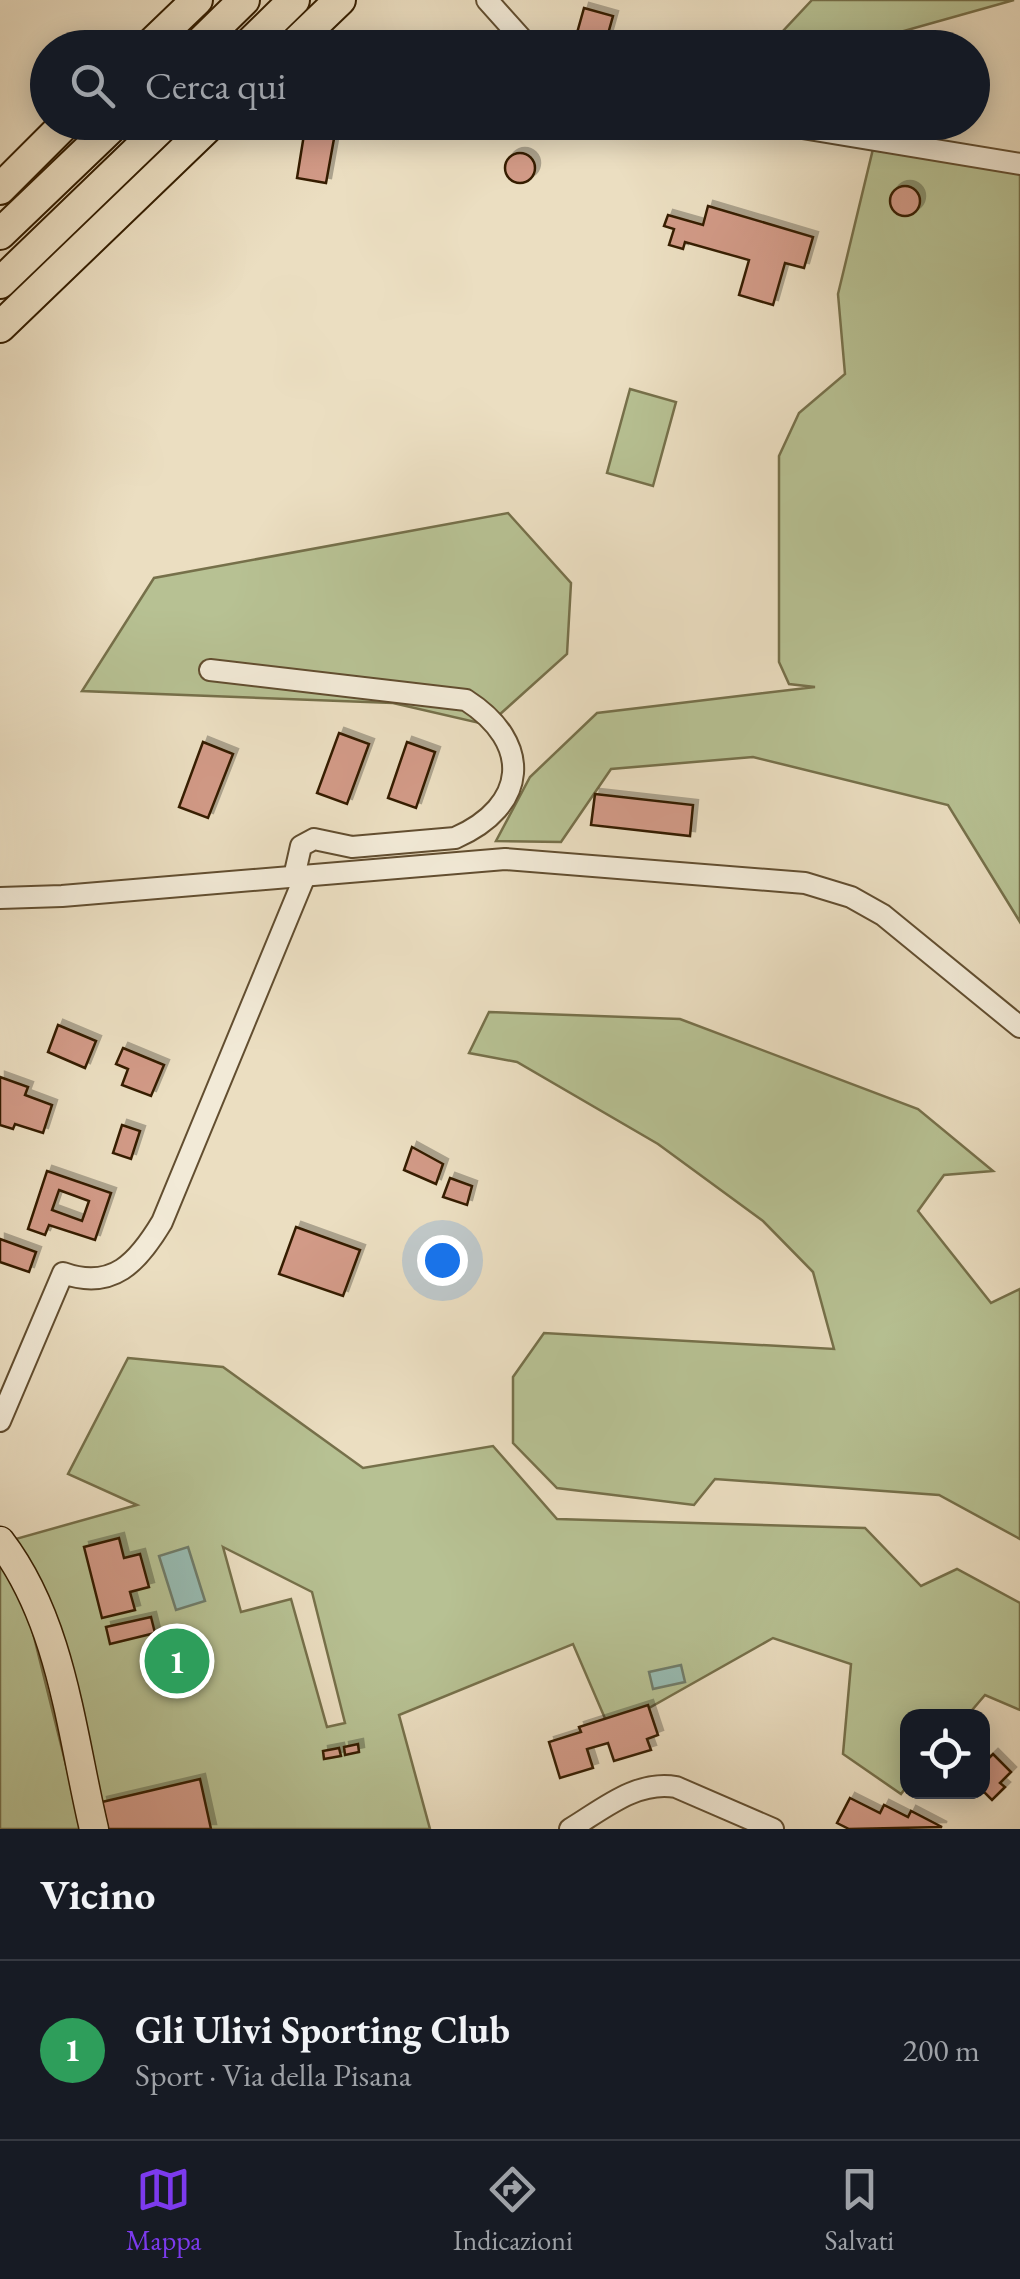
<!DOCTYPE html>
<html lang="it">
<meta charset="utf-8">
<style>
body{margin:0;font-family:"EB Garamond",serif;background:#242831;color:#f1f3f6}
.controls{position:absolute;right:30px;bottom:30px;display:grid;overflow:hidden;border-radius:20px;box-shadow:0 5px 25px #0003}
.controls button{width:90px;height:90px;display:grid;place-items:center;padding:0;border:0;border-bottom:2px solid #363941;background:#171b24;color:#f1f3f6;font:50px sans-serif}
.you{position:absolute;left:442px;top:1260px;width:35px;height:35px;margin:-25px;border:8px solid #fff;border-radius:50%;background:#1a73e8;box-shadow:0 0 0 15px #1a73e833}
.badge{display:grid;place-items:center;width:65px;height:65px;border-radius:50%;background:#7c3aed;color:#fff;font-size:32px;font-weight:700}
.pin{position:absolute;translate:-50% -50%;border:5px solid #fff;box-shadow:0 2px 10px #0006}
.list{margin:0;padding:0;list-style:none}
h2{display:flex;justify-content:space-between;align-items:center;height:130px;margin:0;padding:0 40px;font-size:42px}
h2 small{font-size:32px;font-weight:400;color:#9ea1a6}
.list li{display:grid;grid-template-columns:65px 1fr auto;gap:30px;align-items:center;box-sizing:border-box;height:180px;padding:0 40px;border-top:2px solid #363941}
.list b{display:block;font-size:38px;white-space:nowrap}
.list p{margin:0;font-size:32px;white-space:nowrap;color:#9ea1a6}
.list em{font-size:32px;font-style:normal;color:#9ea1a6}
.icon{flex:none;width:55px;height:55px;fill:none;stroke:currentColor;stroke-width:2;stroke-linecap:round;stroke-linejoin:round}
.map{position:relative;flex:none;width:1020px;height:1829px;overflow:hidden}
.search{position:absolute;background:#171b24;box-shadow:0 5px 25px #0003;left:30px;right:30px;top:30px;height:110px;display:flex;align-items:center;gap:25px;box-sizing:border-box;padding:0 35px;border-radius:55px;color:#9ea1a6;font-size:38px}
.sheet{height:310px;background:#171b24}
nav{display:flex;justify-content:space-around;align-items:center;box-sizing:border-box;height:140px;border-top:2px solid #363941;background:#171b24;font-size:28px;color:#9ea1a6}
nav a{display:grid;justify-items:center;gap:5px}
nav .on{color:#7c3aed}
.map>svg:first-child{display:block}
.green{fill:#b7c193;stroke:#76704a;stroke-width:2.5;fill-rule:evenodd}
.water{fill:#98bcb3;stroke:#707d6b;stroke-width:2.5}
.building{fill:#d29a87;stroke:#351e00;stroke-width:2.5;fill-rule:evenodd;filter:url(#shadow)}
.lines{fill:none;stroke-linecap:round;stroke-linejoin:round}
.minor-casing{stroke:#624e30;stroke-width:24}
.major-casing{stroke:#351e00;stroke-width:31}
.highway-casing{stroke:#351e00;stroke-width:34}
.minor{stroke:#f2ead7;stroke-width:20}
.major{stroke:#ebdec1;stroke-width:28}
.highway{stroke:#ebdec1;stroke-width:30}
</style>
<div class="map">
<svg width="1020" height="1829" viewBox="0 0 1020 1829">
<defs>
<filter id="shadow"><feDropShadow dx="5" dy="-5" stdDeviation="0" flood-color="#0004"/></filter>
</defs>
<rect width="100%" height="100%" fill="#ebdec1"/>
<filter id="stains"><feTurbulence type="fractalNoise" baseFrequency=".002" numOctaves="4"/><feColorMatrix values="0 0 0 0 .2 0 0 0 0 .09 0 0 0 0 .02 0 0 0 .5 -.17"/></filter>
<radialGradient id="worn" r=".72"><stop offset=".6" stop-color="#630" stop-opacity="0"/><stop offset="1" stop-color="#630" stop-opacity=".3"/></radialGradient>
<g class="green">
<path d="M812 0H1014L847 47H768Z"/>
<path d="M873 149 1020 171V922L948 805 753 757 611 769 561 842 496 841 530 777 597 713 815 687 789 684 779 662V456L799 413 845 374 838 294Z"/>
<path d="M630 389 676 402 653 486 607 473Z"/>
<path d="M508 513 571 583 567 654 488 725 393 703 82 691 154 578Z"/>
<path d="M489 1012 680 1019 918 1109 993 1171 944 1175 918 1211 991 1303 1020 1289V1539L939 1495 715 1479 694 1505 557 1488 513 1443V1377L544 1333 834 1349 813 1272 763 1221 658 1144 517 1062 469 1053Z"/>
<path d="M128 1358 223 1367 363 1468 493 1446 557 1519 865 1528 921 1586 957 1569 1020 1603V1710L985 1695 967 1716H908L907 1786 901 1794 843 1754 851 1664 773 1638 610 1730 573 1644 399 1715 430 1829H92L12 1540 137 1505 68 1474ZM223 1547 312 1592 345 1723 327 1727 291 1599 241 1612Z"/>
<path d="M0 1565 25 1601 82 1829H0Z"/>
</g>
<g class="water">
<path d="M188 1547 205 1601 176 1610 159 1556Z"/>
<path d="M681 1665 685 1682 653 1689 649 1672Z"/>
</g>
<g class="building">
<path d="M584 8 613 16 606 41 577 33Z"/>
<path d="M306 122H337L326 183 297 178Z"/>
<circle cx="520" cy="168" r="15"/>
<circle cx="905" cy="201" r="15"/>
<path d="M708 206 813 237 804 268 785 263 773 305 739 295 749 260 685 242 683 249 669 245 674 229 664 226 668 215 703 225Z"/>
<path d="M339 733 369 744 347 804 317 793Z"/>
<path d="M203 742 233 754 208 818 179 807Z"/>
<path d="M407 742 435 752 416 808 388 798Z"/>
<path d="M595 794 693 805 690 836 591 825Z"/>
<path d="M58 1025 96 1041 85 1068 48 1052Z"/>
<path d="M123 1048 164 1065 151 1096 122 1085 128 1069 116 1064Z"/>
<path d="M0 1077 28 1087 25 1095 52 1105 43 1133 15 1124 13 1129 0 1125Z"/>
<path d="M122 1125 140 1131 131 1159 113 1153Z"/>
<path d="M412 1147 443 1164 436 1184 404 1170Z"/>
<path d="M47 1171 111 1193 95 1240 49 1225 45 1235 28 1229ZM59 1190 89 1201 82 1221 52 1210Z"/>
<path d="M450 1178 472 1186 467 1205 443 1197Z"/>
<path d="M296 1227 360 1250 343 1296 279 1274Z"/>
<path d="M0 1239 36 1252 29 1272 0 1262Z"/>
<path d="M119 1538 124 1558 140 1554 149 1587 130 1592 135 1610 102 1618 84 1547Z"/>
<path d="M151 1617 155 1633 110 1644 106 1627Z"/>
<path d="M648 1705 658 1735 647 1739 651 1750 614 1761 608 1743 587 1749 593 1768 560 1778 549 1742 581 1732 579 1727Z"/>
<path d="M358 1744 359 1752 345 1755 344 1747Z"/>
<path d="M339 1748 341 1756 324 1759 323 1751Z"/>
<path d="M993 1754 1011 1772 1000 1783 1005 1787 992 1800 982 1790V1758L986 1761Z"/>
<path d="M200 1779 211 1829H108L102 1802Z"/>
<path d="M850 1798 880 1813 884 1805 908 1817 911 1811 942 1827 849 1829 837 1823Z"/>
</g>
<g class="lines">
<defs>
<g id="minor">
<path d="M487 0 530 48"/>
<path d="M766 122 1020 164"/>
<path d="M210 670 466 700C533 743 528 806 455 838L352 847 314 839 301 846 294 877"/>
<path d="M0 898 62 896 505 859 805 883 851 897 883 915 1020 1027"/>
<path d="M0 1421 63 1273C113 1291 138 1262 162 1222L305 876"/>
<path d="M570 1829C602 1810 636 1780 676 1787L773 1829"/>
</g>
<path id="major" d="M0 1541C62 1622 71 1732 94 1829"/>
<g id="highway">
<path d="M147 48 197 0"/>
<path d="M195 48 244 0"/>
<path d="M245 48 294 0"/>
<path d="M290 48 340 0"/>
<path d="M0 189 67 122"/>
<path d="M0 234 117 122"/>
<path d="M0 283 167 122"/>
<path d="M0 327 213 122"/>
</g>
</defs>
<use href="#minor" class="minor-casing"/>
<use href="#major" class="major-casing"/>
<use href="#highway" class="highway-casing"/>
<use href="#minor" class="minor"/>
<use href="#major" class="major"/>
<use href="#highway" class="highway"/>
</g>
<rect width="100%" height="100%" filter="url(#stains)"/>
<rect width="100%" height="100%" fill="url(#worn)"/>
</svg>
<div class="controls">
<button><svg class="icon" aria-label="locate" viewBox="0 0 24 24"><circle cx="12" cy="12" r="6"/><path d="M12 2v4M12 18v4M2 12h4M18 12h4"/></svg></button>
</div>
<div class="you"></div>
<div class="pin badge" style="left:177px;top:1661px;background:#2e9e5b">1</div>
<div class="search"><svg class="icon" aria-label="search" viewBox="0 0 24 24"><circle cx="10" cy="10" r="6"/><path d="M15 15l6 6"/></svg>Cerca qui</div>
</div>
<section class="sheet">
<h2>Vicino<small></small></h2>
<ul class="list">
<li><span class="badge" style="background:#2e9e5b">1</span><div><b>Gli Ulivi Sporting Club</b><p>Sport · Via della Pisana</p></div><em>200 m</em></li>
</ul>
</section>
<nav>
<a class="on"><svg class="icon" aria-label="map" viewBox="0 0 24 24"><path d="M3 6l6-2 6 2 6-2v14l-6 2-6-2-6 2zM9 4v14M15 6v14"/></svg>Mappa</a>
<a><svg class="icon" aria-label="directions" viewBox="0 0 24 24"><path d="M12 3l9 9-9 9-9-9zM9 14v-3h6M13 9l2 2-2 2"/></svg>Indicazioni</a>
<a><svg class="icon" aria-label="saved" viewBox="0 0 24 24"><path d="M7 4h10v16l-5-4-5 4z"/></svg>Salvati</a>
</nav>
